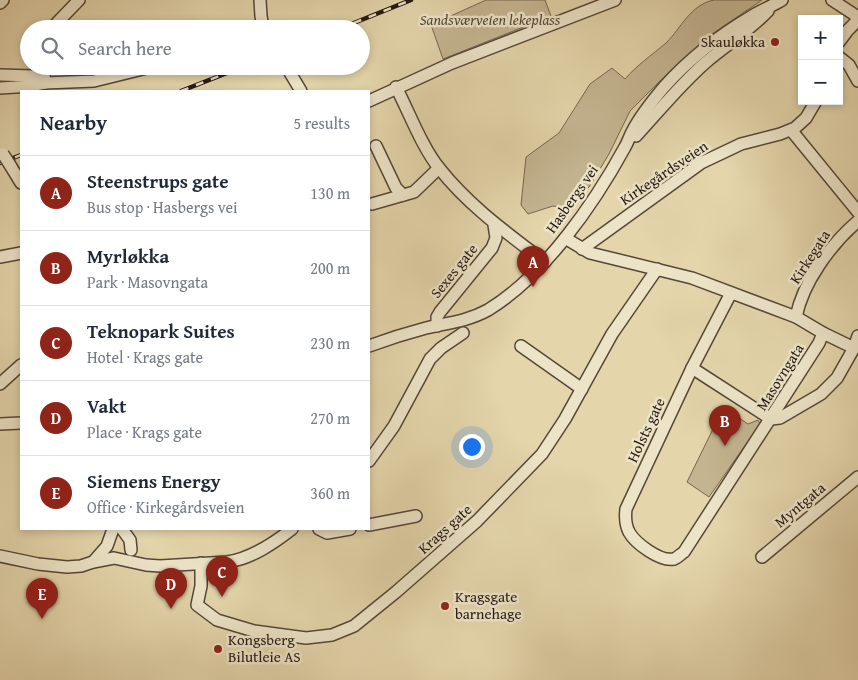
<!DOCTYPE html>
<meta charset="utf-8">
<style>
body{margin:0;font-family:"Gentium Book Plus",serif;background:#f2f2f3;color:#1f2937}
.controls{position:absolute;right:15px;top:15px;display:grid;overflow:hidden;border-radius:0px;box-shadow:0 2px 8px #0003}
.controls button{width:45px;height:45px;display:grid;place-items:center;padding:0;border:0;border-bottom:1px solid #e0e1e3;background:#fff;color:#1f2937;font:25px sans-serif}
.you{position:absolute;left:471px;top:446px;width:18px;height:18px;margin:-12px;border:4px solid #fff;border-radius:50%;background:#1a73e8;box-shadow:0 0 0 8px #1a73e833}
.badge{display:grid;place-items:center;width:32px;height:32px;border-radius:50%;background:#8f2418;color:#fff;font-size:16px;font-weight:700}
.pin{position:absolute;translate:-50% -41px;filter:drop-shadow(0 1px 2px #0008)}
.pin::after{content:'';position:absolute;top:26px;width:18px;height:15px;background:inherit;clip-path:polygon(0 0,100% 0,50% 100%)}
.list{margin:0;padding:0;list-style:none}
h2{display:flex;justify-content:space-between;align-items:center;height:65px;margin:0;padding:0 20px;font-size:21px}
h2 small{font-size:16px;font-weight:400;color:#747a83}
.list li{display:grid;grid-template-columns:32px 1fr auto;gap:15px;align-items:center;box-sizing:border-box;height:75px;padding:0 20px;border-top:1px solid #e0e1e3}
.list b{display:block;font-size:19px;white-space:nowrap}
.list p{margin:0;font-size:16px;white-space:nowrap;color:#747a83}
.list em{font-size:16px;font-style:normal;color:#747a83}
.icon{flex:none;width:28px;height:28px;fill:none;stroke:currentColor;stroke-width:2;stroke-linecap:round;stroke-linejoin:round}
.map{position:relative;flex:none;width:858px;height:680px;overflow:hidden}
.search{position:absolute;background:#fff;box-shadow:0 2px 8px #0003;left:20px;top:20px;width:350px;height:55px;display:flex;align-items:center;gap:12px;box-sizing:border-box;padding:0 18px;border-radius:28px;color:#747a83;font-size:19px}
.panel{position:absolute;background:#fff;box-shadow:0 2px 8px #0003;left:20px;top:90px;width:350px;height:440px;border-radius:0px}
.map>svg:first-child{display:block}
.green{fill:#c4b591;stroke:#746652}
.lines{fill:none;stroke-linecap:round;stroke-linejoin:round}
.minor-casing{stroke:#554738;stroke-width:14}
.minor{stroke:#ede4c8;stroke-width:11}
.rail-casing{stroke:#251812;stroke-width:4.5}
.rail{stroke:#ede4c8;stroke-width:2.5;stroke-dasharray:8;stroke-linecap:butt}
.minor-bridge-casing{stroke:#554738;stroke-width:14;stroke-linecap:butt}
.minor-bridge{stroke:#ede4c8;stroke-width:11}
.poi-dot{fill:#8f2418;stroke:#ede4c8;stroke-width:2}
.labels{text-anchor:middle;stroke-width:5;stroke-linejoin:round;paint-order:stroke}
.park-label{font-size:15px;font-style:italic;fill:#554738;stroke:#ede4c8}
.poi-label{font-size:15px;fill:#251812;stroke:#ede4c8;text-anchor:start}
.street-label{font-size:15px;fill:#251812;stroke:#ede4c8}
</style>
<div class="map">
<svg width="858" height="680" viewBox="0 0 858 680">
<rect width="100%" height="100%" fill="#e4d5ab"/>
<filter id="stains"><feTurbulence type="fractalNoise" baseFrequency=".004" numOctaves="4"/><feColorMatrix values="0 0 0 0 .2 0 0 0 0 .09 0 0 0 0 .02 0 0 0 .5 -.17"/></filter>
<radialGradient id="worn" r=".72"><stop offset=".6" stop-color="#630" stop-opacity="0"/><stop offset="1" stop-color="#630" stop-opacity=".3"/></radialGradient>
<g class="green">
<path d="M486 0H545L551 16 443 59 431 25Z"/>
<path d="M714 0H762L709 36 669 72 630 111 609 154 589 187 568 208 553 206 528 214 521 205 526 157 559 133 590 84 612 68 625 79C637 65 652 55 666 43 682 27 690 5 714 0Z"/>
<path d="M721 406 748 424 758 420 760 424 709 497 687 482 713 429Z"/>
</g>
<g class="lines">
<defs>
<g id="minor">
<path d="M260 0 261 16 263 28"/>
<path d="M832 0 858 17"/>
<path d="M0 3 3 0"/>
<path d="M51 29 79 0"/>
<path d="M839 42 848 30 858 20"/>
<path d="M839 57 849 65 858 81"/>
<path d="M43 66 45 83"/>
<path d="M286 66 301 91"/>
<path d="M0 75 33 76 45 83"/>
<path d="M396 87C409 112 422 147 439 168 469 206 507 233 545 262"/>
<path d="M0 88 32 86 45 83 94 81 155 66"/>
<path d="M369 101 452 63 615 0"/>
<path d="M791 130 858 212"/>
<path d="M636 136C659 111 680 85 705 63 726 45 749 31 768 11"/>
<path d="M376 146 396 188 403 195"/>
<path d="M10 165 21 183"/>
<path d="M372 204 414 192 439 168"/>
<path d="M565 238 590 253 692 278 796 317 823 333 854 348"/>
<path d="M582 249 701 163 741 144 780 134 795 128 806 118 816 101"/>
<path d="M0 257 21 253"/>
<path d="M731 293 692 368 626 509C625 517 625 524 629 532 635 543 660 562 674 559 677 558 681 554 684 552 729 483 773 413 819 343L823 333"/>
<path d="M796 317C803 282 831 244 858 221"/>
<path d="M437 326V317L440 312 492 248 496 238 494 225"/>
<path d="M369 346C388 339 407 333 426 328 448 323 468 321 488 310 544 276 594 204 625 147 628 142 630 135 633 130 641 115 653 100 664 87 689 59 720 35 752 16 762 10 772 6 782 0"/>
<path d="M521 346 582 389"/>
<path d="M692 368 771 419 780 418 821 394 837 378 854 348 858 336"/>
<path d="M0 384 21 365"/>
<path d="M0 424 21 423"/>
<path d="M369 461 394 426 430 359 441 348 463 333"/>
<path d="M369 525 416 516"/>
<path d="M122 529 130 540 131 550"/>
<path d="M319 529 327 533 350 529"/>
<path d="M0 556 38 564 67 567 81 566 93 562 114 558 146 565 160 566 227 562C251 559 274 543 292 529"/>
<path d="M762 557 858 477"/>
<path d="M93 562 107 546 113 529"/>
<path d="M201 563V586L197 605 217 620 254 631 306 638 332 635 354 626 396 592 477 521 542 454 565 419 612 334 657 269"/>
</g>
</defs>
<use href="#minor" class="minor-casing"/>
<use href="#minor" class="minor"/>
<defs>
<g id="rail">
<path d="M339 29 411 0"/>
<path d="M181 91 245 66"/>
<path d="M0 163 21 155"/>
</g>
</defs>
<use href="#rail" class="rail-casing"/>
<use href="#rail" class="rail"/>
<defs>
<path id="minor-bridge" d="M3 154 10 165"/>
</defs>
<use href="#minor-bridge" class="minor-bridge-casing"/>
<use href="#minor-bridge" class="minor-bridge"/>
</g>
<g class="poi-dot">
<circle cx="775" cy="42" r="5"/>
<circle cx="445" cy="606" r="5"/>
<circle cx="218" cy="649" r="5"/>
</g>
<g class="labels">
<g class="park-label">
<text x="490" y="25">Sandsværveien lekeplass</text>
</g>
<g class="poi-label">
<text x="765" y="47" text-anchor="end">Skauløkka</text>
<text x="455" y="602">Kragsgate<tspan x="455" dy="17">barnehage</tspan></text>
<text x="228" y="645">Kongsberg<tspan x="228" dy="17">Bilutleie AS</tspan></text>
</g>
<g class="street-label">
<text transform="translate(664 173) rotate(-34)" y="5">Kirkegårdsveien</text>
<text transform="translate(572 199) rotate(-55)" y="5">Hasbergs vei</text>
<text transform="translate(810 257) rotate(-57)" y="5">Kirkegata</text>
<text transform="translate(454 271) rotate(-51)" y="5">Sexes gate</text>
<text transform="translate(780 377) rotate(-58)" y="5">Masovngata</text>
<text transform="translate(646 430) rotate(-65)" y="5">Holsts gate</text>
<text transform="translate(800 505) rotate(-40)" y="5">Myntgata</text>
<text transform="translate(445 529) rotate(-42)" y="5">Krags gate</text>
</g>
</g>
<rect width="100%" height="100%" filter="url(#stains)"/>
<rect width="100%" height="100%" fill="url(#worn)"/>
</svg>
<div class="controls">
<button>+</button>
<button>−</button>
</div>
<div class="you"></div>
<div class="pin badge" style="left:533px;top:287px">A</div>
<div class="pin badge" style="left:725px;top:446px">B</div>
<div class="pin badge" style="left:222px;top:597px">C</div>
<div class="pin badge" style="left:171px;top:609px">D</div>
<div class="pin badge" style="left:42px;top:619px">E</div>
<div class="search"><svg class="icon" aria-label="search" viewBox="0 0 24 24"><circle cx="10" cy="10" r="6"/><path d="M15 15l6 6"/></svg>Search here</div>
<section class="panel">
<h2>Nearby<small>5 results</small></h2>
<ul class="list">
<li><span class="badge">A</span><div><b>Steenstrups gate</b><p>Bus stop · Hasbergs vei</p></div><em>130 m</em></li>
<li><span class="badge">B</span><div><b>Myrløkka</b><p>Park · Masovngata</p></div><em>200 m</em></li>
<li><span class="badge">C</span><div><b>Teknopark Suites</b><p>Hotel · Krags gate</p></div><em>230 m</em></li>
<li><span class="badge">D</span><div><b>Vakt</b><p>Place · Krags gate</p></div><em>270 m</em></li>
<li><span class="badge">E</span><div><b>Siemens Energy</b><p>Office · Kirkegårdsveien</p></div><em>360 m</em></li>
</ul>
</section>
</div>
